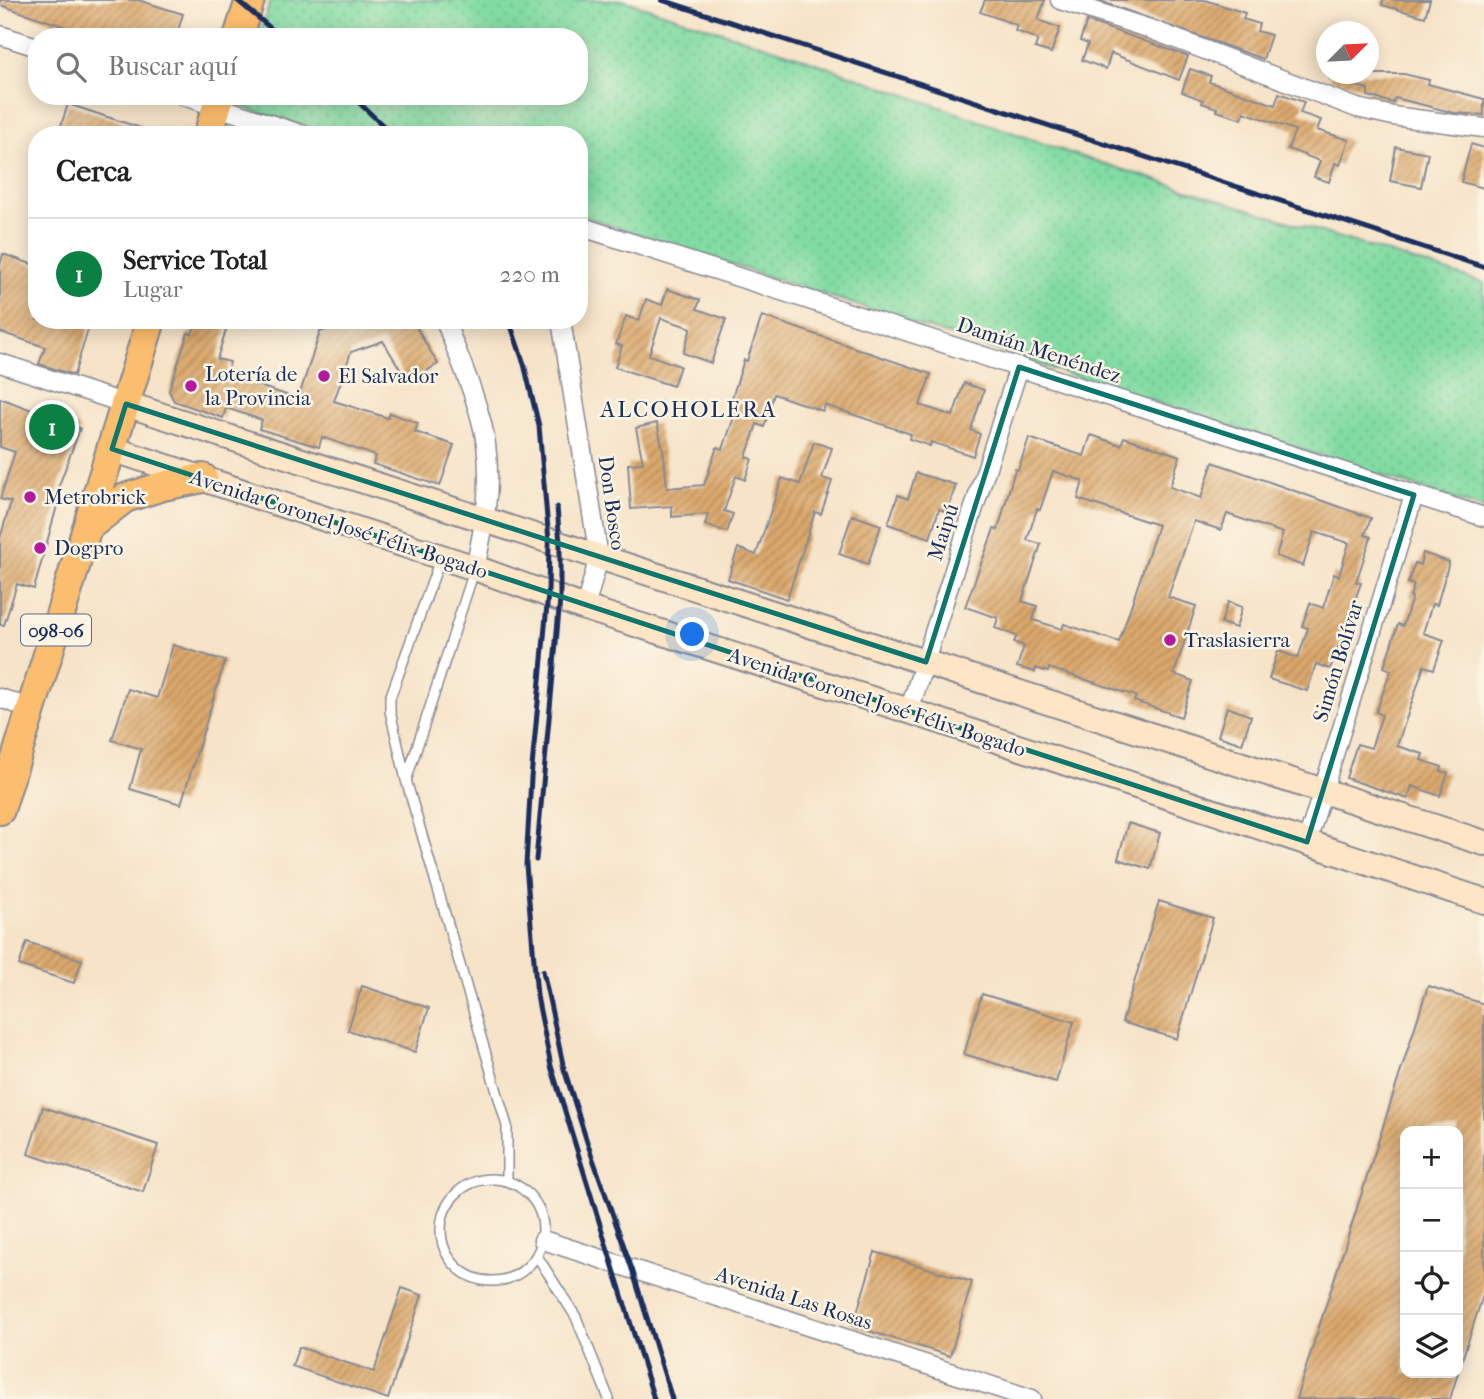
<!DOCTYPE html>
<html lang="es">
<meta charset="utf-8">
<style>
body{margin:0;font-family:"IM FELL French Canon",serif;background:#f2f2f2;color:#222}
.controls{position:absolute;right:21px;bottom:21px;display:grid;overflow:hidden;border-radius:14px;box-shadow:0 4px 18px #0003}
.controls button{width:63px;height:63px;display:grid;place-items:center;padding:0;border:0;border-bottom:2px solid #e0e0e0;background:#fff;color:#222;font:35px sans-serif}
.compass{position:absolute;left:1316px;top:21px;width:63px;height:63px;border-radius:50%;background:#fff;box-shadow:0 4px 18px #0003;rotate:66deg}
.you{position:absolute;left:693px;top:635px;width:24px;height:24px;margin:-18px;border:5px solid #fff;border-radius:50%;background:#1a73e8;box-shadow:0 0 0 10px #1a73e833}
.badge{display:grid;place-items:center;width:46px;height:46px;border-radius:50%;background:#0b8043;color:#fff;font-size:23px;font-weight:700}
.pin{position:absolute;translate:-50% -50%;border:4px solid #fff;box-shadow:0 2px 7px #0006}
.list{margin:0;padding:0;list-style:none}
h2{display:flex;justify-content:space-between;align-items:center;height:91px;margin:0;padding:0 28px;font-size:30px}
h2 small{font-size:23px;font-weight:400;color:#767676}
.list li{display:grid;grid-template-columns:46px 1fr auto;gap:21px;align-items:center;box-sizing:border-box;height:112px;padding:0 28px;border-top:2px solid #e0e0e0}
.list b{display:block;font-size:26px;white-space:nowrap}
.list p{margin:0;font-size:23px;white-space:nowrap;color:#767676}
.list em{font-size:23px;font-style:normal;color:#767676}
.icon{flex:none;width:38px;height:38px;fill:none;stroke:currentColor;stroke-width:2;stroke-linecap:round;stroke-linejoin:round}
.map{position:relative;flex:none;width:1484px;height:1399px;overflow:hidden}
.search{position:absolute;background:#fff;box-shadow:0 4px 18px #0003;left:28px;top:28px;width:560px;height:77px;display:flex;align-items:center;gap:18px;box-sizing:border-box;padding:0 24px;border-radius:28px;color:#767676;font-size:26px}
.panel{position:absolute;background:#fff;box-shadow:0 4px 18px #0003;left:28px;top:126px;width:560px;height:203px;border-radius:28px}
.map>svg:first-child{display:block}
.grass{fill:url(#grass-dots);stroke:#4e8580;stroke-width:2}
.building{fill:url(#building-hatch);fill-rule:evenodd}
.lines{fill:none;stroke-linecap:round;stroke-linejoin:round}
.service-casing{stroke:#888993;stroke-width:12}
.minor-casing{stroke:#888993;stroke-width:21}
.secondary-casing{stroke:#888993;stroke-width:28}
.primary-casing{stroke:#888993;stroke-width:32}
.service{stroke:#fff;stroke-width:9}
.minor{stroke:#fff;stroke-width:18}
.secondary{stroke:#fde5c5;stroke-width:24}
.primary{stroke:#fbbd6e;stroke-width:28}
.rail{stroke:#1b2f5e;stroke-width:5}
.marked{fill:none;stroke:#0f766e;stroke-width:5;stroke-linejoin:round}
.poi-dot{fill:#b5179e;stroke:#fcf5e5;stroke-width:2.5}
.labels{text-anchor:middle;stroke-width:5;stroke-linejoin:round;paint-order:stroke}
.shield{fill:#fcf5e5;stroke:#5e6a86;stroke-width:2}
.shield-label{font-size:19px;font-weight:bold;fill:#1b2f5e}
.street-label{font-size:21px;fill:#1b2f5e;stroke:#fcf5e5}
.poi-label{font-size:21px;fill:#1b2f5e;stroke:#fcf5e5;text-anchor:start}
.neighbourhood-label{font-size:23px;letter-spacing:2px;fill:#1b2f5e;stroke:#fcf5e5}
</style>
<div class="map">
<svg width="1484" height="1399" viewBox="0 0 1484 1399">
<defs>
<pattern id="grass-dots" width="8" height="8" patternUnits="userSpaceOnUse" patternTransform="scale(1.75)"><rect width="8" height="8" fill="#81dba2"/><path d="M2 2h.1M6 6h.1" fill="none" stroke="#6fbc8e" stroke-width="1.8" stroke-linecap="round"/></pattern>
<pattern id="building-hatch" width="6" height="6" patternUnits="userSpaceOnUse" patternTransform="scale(1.75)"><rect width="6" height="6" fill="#dba86c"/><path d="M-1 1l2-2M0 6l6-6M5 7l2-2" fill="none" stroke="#b1895c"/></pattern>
</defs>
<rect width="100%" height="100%" fill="#fcf5e5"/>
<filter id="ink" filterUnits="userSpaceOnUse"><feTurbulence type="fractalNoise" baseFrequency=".0143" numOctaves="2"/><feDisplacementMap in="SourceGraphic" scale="14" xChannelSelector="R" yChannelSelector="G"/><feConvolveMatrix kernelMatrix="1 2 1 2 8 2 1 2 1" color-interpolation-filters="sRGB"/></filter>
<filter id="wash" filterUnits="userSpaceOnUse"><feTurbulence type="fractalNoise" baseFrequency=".00686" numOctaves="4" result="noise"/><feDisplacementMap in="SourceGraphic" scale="28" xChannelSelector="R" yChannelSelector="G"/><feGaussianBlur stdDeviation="1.57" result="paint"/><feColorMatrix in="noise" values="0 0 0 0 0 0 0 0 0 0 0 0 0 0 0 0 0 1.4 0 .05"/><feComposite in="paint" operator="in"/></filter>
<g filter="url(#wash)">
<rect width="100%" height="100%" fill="#f6e3c8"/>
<path class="grass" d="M271 0H623L788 53 1070 153 1484 283V509L579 215V135H328L237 105 240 96H579V37H259Z"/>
<g id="blocks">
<g class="building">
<path d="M0 0H138L183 14 176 37H96L0 5Z"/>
<path d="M985 0H1045L1038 20 1060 28 1051 53 1035 48 1038 39 1015 31 1017 25 980 12Z"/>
<path d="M1097 0H1205L1245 13 1243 19 1259 24 1257 31 1271 35 1263 59Z"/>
<path d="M1383 0H1430L1425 17 1382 5Z"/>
<path d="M1087 21 1188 56 1179 80 1111 53 1106 69 1082 60 1088 44 1080 41Z"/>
<path d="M1190 69 1211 76 1209 82 1275 105 1279 93 1304 102 1300 113 1321 120 1317 130 1349 140 1340 165 1335 163 1329 182 1314 177 1320 161 1288 149 1295 130 1244 112 1242 119 1217 111V108L1202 103 1203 100 1182 92Z"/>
<path d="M1331 74H1404L1429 80 1428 84 1484 99V115L1455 113 1395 98 1393 103 1368 96V89L1330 79Z"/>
<path d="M68 104 153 132V135H58Z"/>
<path d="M1471 144 1484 148V188L1461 182Z"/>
<path d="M1396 147 1428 153 1421 187 1390 181Z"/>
<path d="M3 254 37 266V320H91L74 375 39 364 45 347 0 332V265Z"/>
<path d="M667 289 700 300 697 309 726 319 711 363 683 353 691 328 661 318 649 355 680 366 673 386 615 367 622 346 616 344 626 316 639 321 646 299 662 305Z"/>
<path d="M762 316 931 374 920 405 953 416 964 383 984 390 971 430 980 434 973 456 931 442 930 446 909 439 911 434 825 405 823 411 774 394 764 427 757 424 746 457 752 459 745 480 736 476 724 511 733 514 727 532 705 525 708 514 672 517V506L631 509 628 464 643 463 636 428 657 423 664 455 667 488 704 485 717 447 723 449 734 417 727 414 744 360 747 361Z"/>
<path d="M197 320H229L217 359 230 362 226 375 298 399 320 332 354 320H412L438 364 408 382 383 341 351 352 334 401 388 418 390 413 418 423 415 432 454 445 440 486 373 464 376 456 322 437 319 447 259 429 262 420 226 408 223 418 174 401 169 391 188 333 192 334Z"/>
<path d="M0 398 80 428 56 494 60 495 34 589 17 584 4 625H0V538L11 502 0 499 15 452 0 447Z"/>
<path d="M1091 435 1121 445 1124 437 1180 456 1170 487 1201 498 1213 462 1371 518 1365 535 1371 537 1356 582 1361 583 1330 669 1316 664 1307 691 1269 679 1278 651 1298 658 1308 628 1302 626 1310 603 1323 608 1334 574 1339 576 1349 543 1314 532 1303 566 1276 556 1283 533 1227 514 1221 530 1194 521 1168 597 1196 606 1174 674 1193 681 1181 717 1134 701 1136 696 1049 668 1048 672 1036 668 1035 672 1017 667 1024 646 1014 642 1017 636 995 628 998 618 965 607 994 529 998 530 1015 469 1018 470 1029 438 1084 456ZM1053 471 1083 481 1078 499 1158 525 1119 642 1064 624 1062 629 1033 620 1037 606 1022 601 1041 544 1027 540 1037 509 1040 510Z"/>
<path d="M814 442 832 448 822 478 832 481 821 514 815 512 787 599 728 579 738 548 756 555 782 478 800 484Z"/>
<path d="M916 473 956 485 947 512 939 509 930 538 888 524 898 495 908 499Z"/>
<path d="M852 515 881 525 868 564 839 554Z"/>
<path d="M1423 553 1449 562 1437 605 1432 604 1423 633 1444 640 1434 669 1424 666 1397 746 1423 754 1421 760 1442 767 1441 771 1448 773 1440 796 1412 786 1408 799 1346 778 1357 744 1371 748 1382 715 1376 712 1391 670 1384 667 1398 624 1403 626 1412 597 1410 596 1414 585 1408 583 1415 563 1420 565Z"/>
<path d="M1228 602 1242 607 1236 628 1221 623Z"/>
<path d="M173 645 225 661 181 804 130 789 141 749 112 740 128 689 157 698Z"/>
<path d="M1227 707 1251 716 1242 744 1218 736Z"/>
<path d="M1128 823 1160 833 1150 869 1118 859Z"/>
<path d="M1159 901 1213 918 1177 1039 1122 1022Z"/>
<path d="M27 942 82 960 74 983 19 965Z"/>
<path d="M362 986 429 1008 415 1052 348 1030Z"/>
<path d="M1428 986 1484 1004V1292L1461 1363H1458V1131H1405V1373H1458L1450 1399H1296Z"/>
<path d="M982 994 1074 1022 1056 1082 964 1054Z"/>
<path d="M43 1107 158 1145 143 1192 28 1154Z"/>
<path d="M875 1252 972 1282 950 1356 853 1326Z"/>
<path d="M402 1288 422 1295 388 1399 292 1366 299 1347 374 1372Z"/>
</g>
</g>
</g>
<g filter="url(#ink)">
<use href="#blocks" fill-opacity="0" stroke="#888993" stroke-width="2"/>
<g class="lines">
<defs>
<g id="service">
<path d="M441 557 390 698V711L406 780 507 1126V1181"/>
<path d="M407 778 475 568"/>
<circle cx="492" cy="1230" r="51"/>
<path d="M537 1256 576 1317 609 1399"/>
</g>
<g id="minor">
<path d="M1060 0 1150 29 1357 108 1393 116 1484 128"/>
<path d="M0 35 37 47"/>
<path d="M184 96 304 135"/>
<path d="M579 226 1484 517"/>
<path d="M445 320C459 359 480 403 486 444 492 487 484 527 475 568"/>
<path d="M561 320 599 557 585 608"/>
<path d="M0 363 126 404"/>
<path d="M0 698 31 709"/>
<path d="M909 711 1019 367"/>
<path d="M1307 842 1414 495"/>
<path d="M543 1240 1032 1399"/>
</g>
<g id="secondary">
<path d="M126 404 1484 843"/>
<path d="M112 449 475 568 585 608 909 711 1484 901"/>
</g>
<g id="primary">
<path d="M238 37 250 0"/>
<path d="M208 135 220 96"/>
<path d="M88 527 125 498 163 486 203 478"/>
<path d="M0 810 151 320"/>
</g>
</defs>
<use href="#service" class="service-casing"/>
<use href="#minor" class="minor-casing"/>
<use href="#secondary" class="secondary-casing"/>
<use href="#primary" class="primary-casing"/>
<use href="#service" class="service"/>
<use href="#minor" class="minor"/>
<use href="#secondary" class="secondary"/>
<use href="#primary" class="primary"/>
<g class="rail">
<path d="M237 0 281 37"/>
<path d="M662 0 1484 267"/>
<path d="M352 96 393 135"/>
<path d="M509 320 524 364 539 426 549 541 548 594 531 778 526 865 537 996 551 1066 654 1399"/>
<path d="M536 860 560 599V544L557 507"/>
<path d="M543 971 564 1069 588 1145 632 1269 672 1399"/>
</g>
</g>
</g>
<path class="marked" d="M1019 367 1414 495 1307 842 112 449 126 404 926 662Z"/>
<g class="poi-dot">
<circle cx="324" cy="376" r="7"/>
<circle cx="191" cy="386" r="7"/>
<circle cx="30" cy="497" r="7"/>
<circle cx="40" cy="548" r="7"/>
<circle cx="1170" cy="640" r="7"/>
</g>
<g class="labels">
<rect class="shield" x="21" y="614.5" width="70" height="31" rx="5"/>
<g class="shield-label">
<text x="56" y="637">098-06</text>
</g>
<g class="street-label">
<text transform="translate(1039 350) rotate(18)" y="7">Damián Menéndez</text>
<text transform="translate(612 503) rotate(82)" y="7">Don Bosco</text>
<text transform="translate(339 524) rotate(18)" y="7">Avenida Coronel José Félix Bogado</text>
<text transform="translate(943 532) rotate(-72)" y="7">Maipú</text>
<text transform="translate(1338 661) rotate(-73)" y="7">Simón Bolívar</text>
<text transform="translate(877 702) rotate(18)" y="7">Avenida Coronel José Félix Bogado</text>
<text transform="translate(794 1298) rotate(18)" y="7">Avenida Las Rosas</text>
</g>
<g class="poi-label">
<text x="205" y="381">Lotería de<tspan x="205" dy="24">la Provincia</tspan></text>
<text x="338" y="383">El Salvador</text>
<text x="44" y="504">Metrobrick</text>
<text x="54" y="555">Dogpro</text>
<text x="1184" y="647">Traslasierra</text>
</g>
<g class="neighbourhood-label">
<text x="689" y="417">ALCOHOLERA</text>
</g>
</g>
</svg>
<div class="controls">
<button>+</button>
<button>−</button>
<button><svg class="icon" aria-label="locate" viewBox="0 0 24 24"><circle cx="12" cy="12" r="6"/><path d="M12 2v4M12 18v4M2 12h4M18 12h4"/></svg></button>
<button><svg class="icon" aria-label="layers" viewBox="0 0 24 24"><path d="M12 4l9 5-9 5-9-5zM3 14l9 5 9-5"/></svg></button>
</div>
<svg class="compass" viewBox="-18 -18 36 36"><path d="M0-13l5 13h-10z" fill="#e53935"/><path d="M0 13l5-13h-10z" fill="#767676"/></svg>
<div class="you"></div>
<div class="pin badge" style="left:52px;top:427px">1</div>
<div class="search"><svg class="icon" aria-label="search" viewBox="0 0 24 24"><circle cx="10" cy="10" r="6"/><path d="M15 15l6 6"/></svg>Buscar aquí</div>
<section class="panel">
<h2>Cerca<small></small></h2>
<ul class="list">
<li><span class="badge">1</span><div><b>Service Total</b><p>Lugar</p></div><em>220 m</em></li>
</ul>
</section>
</div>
